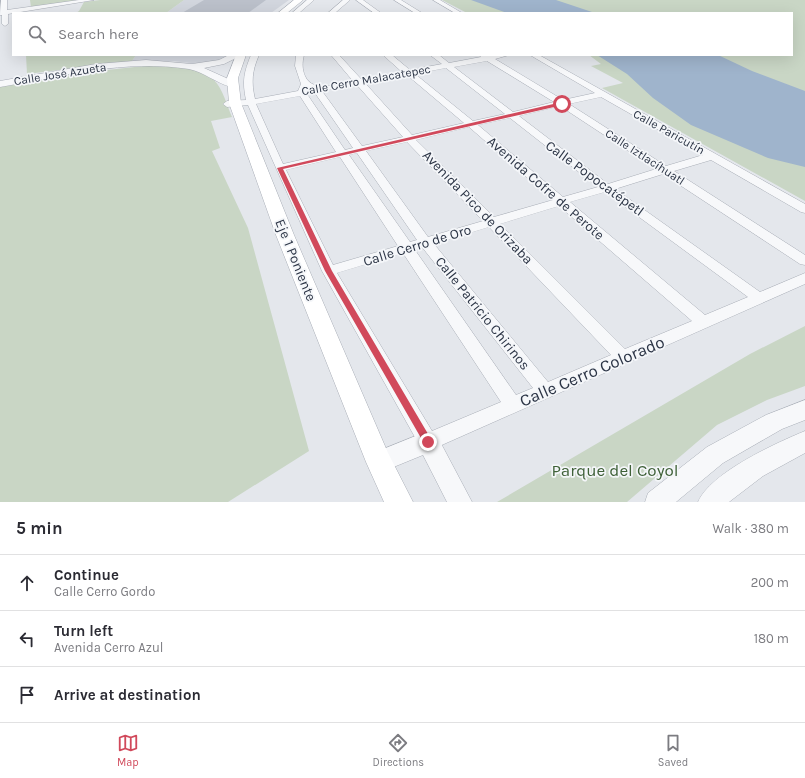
<!DOCTYPE html>
<meta charset="utf-8">
<style>
body{margin:0;font-family:Karla,sans-serif;background:#f2f2f3;color:#2b2b33}
.stop{position:absolute;width:12px;height:12px;margin:-9px;border:3px solid #d1495b;border-radius:50%;background:#fff}
.stop.end{background:#d1495b;border-color:#fff;box-shadow:0 1px 4px #0008}
.list{margin:0;padding:0;list-style:none}
h2{display:flex;justify-content:space-between;align-items:center;height:52px;margin:0;padding:0 16px;font-size:17px}
h2 small{font-size:13px;font-weight:400;color:#7c7c81}
.list li{display:grid;grid-template-columns:26px 1fr auto;gap:12px;align-items:center;box-sizing:border-box;height:56px;padding:0 16px;border-top:1px solid #e1e1e2}
.list b{display:block;font-size:15px;white-space:nowrap}
.list p{margin:0;font-size:13px;white-space:nowrap;color:#7c7c81}
.list em{font-size:13px;font-style:normal;color:#7c7c81}
.icon{flex:none;width:22px;height:22px;fill:none;stroke:currentColor;stroke-width:2;stroke-linecap:round;stroke-linejoin:round}
.map{position:relative;flex:none;width:805px;height:502px;overflow:hidden}
.search{position:absolute;background:#fff;box-shadow:0 4px 16px #0002;left:12px;right:12px;top:12px;height:44px;display:flex;align-items:center;gap:10px;box-sizing:border-box;padding:0 14px;border-radius:0px;color:#7c7c81;font-size:15px}
.sheet{height:220px;background:#fff}
nav{display:flex;justify-content:space-around;align-items:center;box-sizing:border-box;height:56px;border-top:1px solid #e1e1e2;background:#fff;font-size:11px;color:#7c7c81}
nav a{display:grid;justify-items:center;gap:2px}
nav .on{color:#d1495b}
.map>svg:first-child{display:block}
.built{fill:#d2d6de}
.green{fill:#c9d6c5}
.water{fill:#9fb4cc}
.building{fill:#bbc0ca}
.lines{fill:none;stroke-linecap:round;stroke-linejoin:round}
.minor-casing{stroke:#a9aeb7;stroke-width:1}
.tertiary-casing{stroke:#a9aeb7;stroke-width:1}
.secondary-casing{stroke:#a9aeb7;stroke-width:1}
.minor{fill:#f7f8fa;fill-rule:evenodd}
.tertiary{fill:#f7f8fa;fill-rule:evenodd}
.secondary{fill:#fff;fill-rule:evenodd}
.route{fill:#d1495b}
.labels{text-anchor:middle;stroke-width:3.5;stroke-linejoin:round;paint-order:stroke}
.far-street-label{font-size:12px;fill:#2b3445;stroke:#f4f6f9}
.street-label{font-size:14px;fill:#2b3445;stroke:#f4f6f9}
.near-street-label{font-size:17px;fill:#2b3445;stroke:#f4f6f9}
.near-park-label{font-size:17px;fill:#3f6138;stroke:#f4f6f9}
</style>
<div class="map">
<svg width="805" height="502" viewBox="0 0 805 502">
<rect width="100%" height="100%" fill="#e4e7ec"/>
<g class="built">
<path d="M184 0H289L271 13H166Z"/>
<path d="M136 55H227L220 61 200 64 173 61H132Z"/>
</g>
<g class="green">
<path d="M30 0H79L31 7Z"/>
<path d="M100 0H184L166 13H76L79 11 84 2Z"/>
<path d="M442 0H805V201L602 88 623 83 591 66 601 64 589 55H792V13H467Z"/>
<path d="M26 55H136L132 61 27 74Z"/>
<path d="M153 65C172 66 199 66 214 80 223 89 227 106 232 117L211 121 220 148 212 151 248 228 309 451 228 502H0V87L89 72Z"/>
<path d="M805 326V386L767 400 717 425 627 502H497L750 354Z"/>
</g>
<g class="water">
<path d="M471 0H556L595 13H507Z"/>
<path d="M597 55H718L752 71 805 91V167L768 158 691 125 653 98 627 74Z"/>
</g>
<path class="building" d="M204 0H266L248 13H182Z"/>
<g class="lines">
<defs>
<g id="minor">
<path d="M1 0H7V10L79 0H94L8 14V24L5 26 2 24V15H0Z"/>
<path d="M307 0H314L299 13H292Z"/>
<path d="M343 0H350L335 13H328Z"/>
<path d="M356 0H363L381 13H374Z"/>
<path d="M394 0H401L422 13H415Z"/>
<path d="M433 0H440L462 13H455Z"/>
<path d="M251 55H259C252 71 251 82 255 99L298 91 301 84 295 66 296 55H304C302 63 302 69 305 76 313 94 339 83 353 81L331 55H339L361 79 402 72 383 55H392L410 70 442 64 430 55H439L449 63 481 57 479 55H509L495 59 563 100 595 93 530 55H539L805 204V213L801 212 711 160 674 171 805 255V265L800 264 663 174 615 189 760 292 805 273V284L435 448 428 451 421 448 322 271 248 105 227 107 223 104 227 101 246 100C242 81 244 72 251 55ZM487 61 554 102 513 112 454 67ZM446 68 505 114 473 121 415 74ZM407 75 464 123 412 135 365 83ZM357 85 403 137 362 146 322 91ZM315 93 353 148 345 150 307 94ZM300 96 336 152 283 164 256 104ZM601 97 703 155 666 166 569 104ZM560 106 656 169 608 184 519 116ZM510 118 598 187 563 197 478 125ZM469 127 553 200 494 217 416 140ZM407 142 483 221 428 237 366 151ZM357 153 417 240 410 242 349 155ZM340 157 398 246 333 265 286 170ZM605 192 748 297 705 315 570 202ZM559 206 692 321 625 349 500 224ZM489 227 611 355 548 382 434 244ZM422 247 533 388 516 395 415 250ZM403 253 501 402 432 431 337 273Z"/>
</g>
<g id="tertiary">
<path d="M229 55H242L224 64 204 68 235 82 236 84 235 86 231 87C216 83 204 72 189 69 126 59 61 76 0 87V81L96 64 146 60 192 64 219 60Z"/>
<path d="M805 400V420L782 429 723 463 676 502H645L648 493 707 447 766 415Z"/>
<path d="M428 431 436 434 472 502H447L423 455 379 473 371 470 367 462 371 454Z"/>
<path d="M805 431V453L763 476 729 502H698C710 473 776 443 805 431Z"/>
</g>
<g id="secondary">
<path d="M294 0H303L287 13H278Z"/>
<path d="M236 55H246L238 78 241 103 294 235 388 453 413 502H384L366 462 276 235 229 103 227 78Z"/>
</g>
</defs>
<use href="#minor" class="minor-casing"/>
<use href="#tertiary" class="tertiary-casing"/>
<use href="#secondary" class="secondary-casing"/>
<use href="#minor" class="minor"/>
<use href="#tertiary" class="tertiary"/>
<use href="#secondary" class="secondary"/>
</g>
<path class="route" d="M562 102 563 105 283 169 332 271 431 439V445H425L325 271 277 168Z"/>
<g class="labels">
<g class="far-street-label">
<text transform="translate(60 74) rotate(-9)" y="4">Calle José Azueta</text>
<text transform="translate(366 80) rotate(-10)" y="4">Calle Cerro Malacatepec</text>
<text transform="translate(669 132) rotate(29)" y="4">Calle Paricutín</text>
<text transform="translate(645 157) rotate(33)" y="4">Calle Iztlacíhuatl</text>
</g>
<g class="street-label">
<text transform="translate(595 178) rotate(36)" y="5">Calle Popocatépetl</text>
<text transform="translate(546 188) rotate(41)" y="5">Avenida Cofre de Perote</text>
<text transform="translate(478 207) rotate(46)" y="5">Avenida Pico de Orizaba</text>
<text transform="translate(417 245) rotate(-17)" y="5">Calle Cerro de Oro</text>
<text transform="translate(296 260) rotate(68)" y="5">Eje 1 Poniente</text>
<text transform="translate(483 313) rotate(51)" y="5">Calle Patricio Chirinos</text>
</g>
<g class="near-street-label">
<text transform="translate(592 371) rotate(-23)" y="6">Calle Cerro Colorado</text>
</g>
<g class="near-park-label">
<text x="615" y="476">Parque del Coyol</text>
</g>
</g>
</svg>
<div class="stop" style="left:562px;top:104px"></div>
<div class="stop end" style="left:428px;top:442px"></div>
<div class="search"><svg class="icon" aria-label="search" viewBox="0 0 24 24"><circle cx="10" cy="10" r="6"/><path d="M15 15l6 6"/></svg>Search here</div>
</div>
<section class="sheet">
<h2>5 min<small>Walk · 380 m</small></h2>
<ul class="list">
<li><svg class="icon" aria-label="ahead" viewBox="0 0 24 24"><path d="M12 20V5M6 11l6-6 6 6"/></svg><div><b>Continue</b><p>Calle Cerro Gordo</p></div><em>200 m</em></li>
<li><svg class="icon" aria-label="left" viewBox="0 0 24 24"><path d="M17 20v-9H6M10 6l-5 5 5 5"/></svg><div><b>Turn left</b><p>Avenida Cerro Azul</p></div><em>180 m</em></li>
<li><svg class="icon" aria-label="arrive" viewBox="0 0 24 24"><path d="M6 21V4h12l-3 4 3 4H6"/></svg><div><b>Arrive at destination</b></div></li>
</ul>
</section>
<nav>
<a class="on"><svg class="icon" aria-label="map" viewBox="0 0 24 24"><path d="M3 6l6-2 6 2 6-2v14l-6 2-6-2-6 2zM9 4v14M15 6v14"/></svg>Map</a>
<a><svg class="icon" aria-label="directions" viewBox="0 0 24 24"><path d="M12 3l9 9-9 9-9-9zM9 14v-3h6M13 9l2 2-2 2"/></svg>Directions</a>
<a><svg class="icon" aria-label="saved" viewBox="0 0 24 24"><path d="M7 4h10v16l-5-4-5 4z"/></svg>Saved</a>
</nav>
